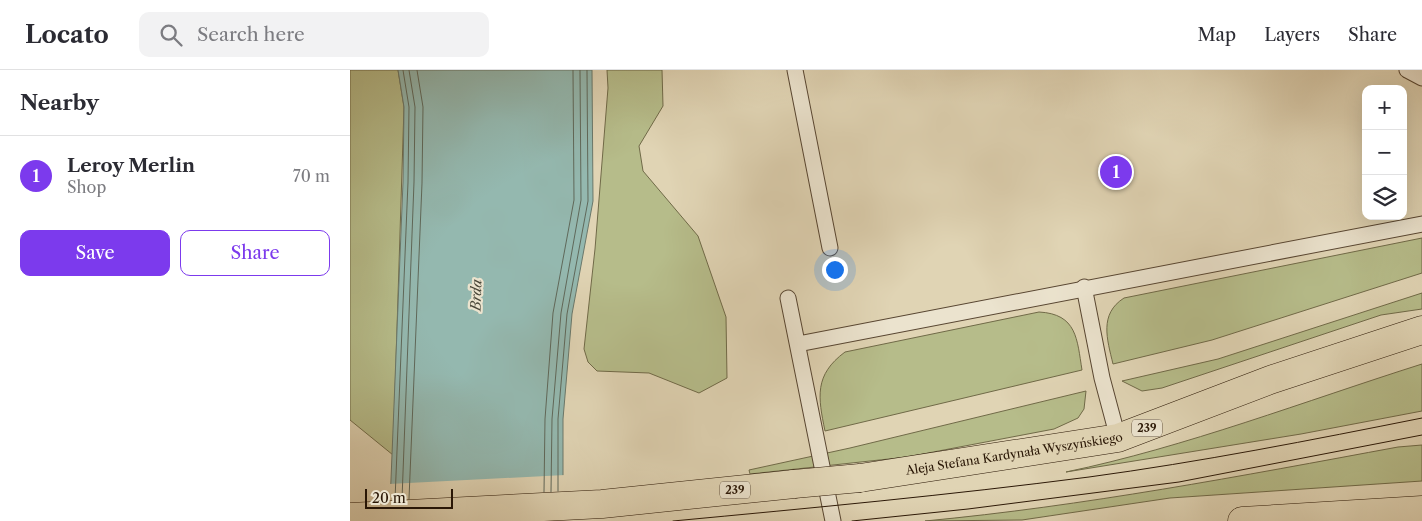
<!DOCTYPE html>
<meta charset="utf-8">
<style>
body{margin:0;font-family:"Libre Caslon Text",serif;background:#f2f2f3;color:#2b2b33}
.controls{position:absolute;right:15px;top:15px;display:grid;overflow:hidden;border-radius:10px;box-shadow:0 5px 20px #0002}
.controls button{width:45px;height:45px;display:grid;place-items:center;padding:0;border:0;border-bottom:1px solid #e1e1e2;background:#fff;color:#2b2b33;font:25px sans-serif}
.scale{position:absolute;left:15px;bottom:12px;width:88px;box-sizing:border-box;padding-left:5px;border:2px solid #2a1706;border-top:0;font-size:14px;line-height:18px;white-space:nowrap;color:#2a1706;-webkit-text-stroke:4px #ebe3ce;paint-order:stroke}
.you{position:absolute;left:484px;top:199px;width:18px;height:18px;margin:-12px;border:4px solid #fff;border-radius:50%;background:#1a73e8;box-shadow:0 0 0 8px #1a73e833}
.badge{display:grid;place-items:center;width:32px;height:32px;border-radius:50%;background:#7c3aed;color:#fff;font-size:16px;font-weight:700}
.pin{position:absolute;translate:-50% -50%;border:2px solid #fff;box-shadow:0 1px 5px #0006}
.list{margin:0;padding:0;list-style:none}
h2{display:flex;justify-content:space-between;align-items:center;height:65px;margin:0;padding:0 20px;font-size:21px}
h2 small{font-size:16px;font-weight:400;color:#7c7c81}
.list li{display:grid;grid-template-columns:32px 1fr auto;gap:15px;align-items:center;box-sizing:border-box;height:80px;padding:0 20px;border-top:1px solid #e1e1e2}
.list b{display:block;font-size:19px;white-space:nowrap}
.list p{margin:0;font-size:16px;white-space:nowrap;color:#7c7c81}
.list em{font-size:16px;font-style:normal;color:#7c7c81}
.actions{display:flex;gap:10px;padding:15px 20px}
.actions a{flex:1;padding:11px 0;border:1px solid #7c3aed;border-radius:10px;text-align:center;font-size:18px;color:#7c3aed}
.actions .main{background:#7c3aed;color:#fff}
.icon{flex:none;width:28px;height:28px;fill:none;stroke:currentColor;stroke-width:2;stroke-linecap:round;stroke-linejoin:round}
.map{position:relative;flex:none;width:1072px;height:451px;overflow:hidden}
header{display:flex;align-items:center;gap:30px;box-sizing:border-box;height:70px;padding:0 25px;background:#fff;border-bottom:1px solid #e1e1e2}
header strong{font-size:24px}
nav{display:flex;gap:28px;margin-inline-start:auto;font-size:18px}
.search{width:350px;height:45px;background:#f2f2f3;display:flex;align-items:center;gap:12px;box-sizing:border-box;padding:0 18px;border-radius:10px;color:#7c7c81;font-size:19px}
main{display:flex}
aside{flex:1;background:#fff}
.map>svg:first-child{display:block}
.green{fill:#b6bc8a;stroke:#706a48}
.water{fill:#94b8af;stroke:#6a786b}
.pier{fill:#e0d4b4}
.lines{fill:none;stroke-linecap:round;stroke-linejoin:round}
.shore{stroke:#5f685a;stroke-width:1}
.lane-casing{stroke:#584632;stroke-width:17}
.primary-casing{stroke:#2a1706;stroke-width:29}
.lane{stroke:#ebe3ce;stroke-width:15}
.primary{stroke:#e0d4b4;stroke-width:28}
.tram{stroke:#2a1706;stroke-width:1}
.primary-bridge-casing{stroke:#2a1706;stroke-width:29;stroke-linecap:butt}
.primary-bridge{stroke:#e0d4b4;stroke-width:28}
.labels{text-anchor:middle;stroke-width:4.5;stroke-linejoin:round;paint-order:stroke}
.shield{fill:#ebe3ce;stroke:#645442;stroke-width:1}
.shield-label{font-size:11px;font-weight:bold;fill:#2a1706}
.street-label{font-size:12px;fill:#2a1706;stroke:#ebe3ce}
.water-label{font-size:14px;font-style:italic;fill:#4a4739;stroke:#ebe3ce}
</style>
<header>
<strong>Locato</strong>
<div class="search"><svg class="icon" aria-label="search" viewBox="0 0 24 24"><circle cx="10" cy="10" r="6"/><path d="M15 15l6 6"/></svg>Search here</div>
<nav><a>Map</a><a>Layers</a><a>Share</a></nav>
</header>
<main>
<aside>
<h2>Nearby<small></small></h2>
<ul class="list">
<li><span class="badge">1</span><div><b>Leroy Merlin</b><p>Shop</p></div><em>70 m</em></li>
</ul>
<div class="actions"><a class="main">Save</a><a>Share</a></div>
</aside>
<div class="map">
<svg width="1072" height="451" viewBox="0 0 1072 451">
<rect width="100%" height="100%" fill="#e0d4b4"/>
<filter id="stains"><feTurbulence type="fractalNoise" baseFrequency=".004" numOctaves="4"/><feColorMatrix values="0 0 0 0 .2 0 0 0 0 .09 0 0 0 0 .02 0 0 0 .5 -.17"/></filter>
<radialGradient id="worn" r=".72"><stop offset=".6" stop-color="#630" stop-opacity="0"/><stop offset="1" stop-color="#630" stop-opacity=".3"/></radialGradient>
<g class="green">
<path d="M0 0H48L54 37 43 385 0 350Z"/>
<path d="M257 0H312L313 36 289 76 293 101 348 166 376 247 377 308 349 323 299 303 247 301 238 292 234 279 245 179 258 18Z"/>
<path d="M1072 168V203L862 270 763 294C757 269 749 244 774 228Z"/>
<path d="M1072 223V239L1031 245 812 318 792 321 772 311 868 289Z"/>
<path d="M689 242C727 244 727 269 732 300L475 361C468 327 464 305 495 282Z"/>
<path d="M1072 294V341L951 364 716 402C836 377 955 331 1072 294Z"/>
<path d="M736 321 734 339 728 348 704 359 557 387 400 404 399 400 500 378Z"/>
<path d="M1072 375V411L820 428 672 450 575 451C734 436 891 406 1048 377Z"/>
</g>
<path class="water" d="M48 0H242L243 131 222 244 213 349V451L40 434 53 112 54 37Z"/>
<path class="pier" d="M215 405V451H34L39 414Z"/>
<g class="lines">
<g class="shore">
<path d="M208 421V349L217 244 238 131 237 0"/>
<path d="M194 422 195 349 203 243 224 130 223 0"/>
<path d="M201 422 202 349 211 243 231 130 230 0"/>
<path d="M52 429 64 112 65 37 59 0"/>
<path d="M59 429 72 113 73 37 67 0"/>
<path d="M45 430 58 112 59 37 53 0"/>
</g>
<defs>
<g id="lane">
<path d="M445 0 480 178"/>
<path d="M1057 0 1072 8"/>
<path d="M734 217 752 308 768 368"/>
<path d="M438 228 483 451"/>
<path d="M448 274 1072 154"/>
</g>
<g id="primary">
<path id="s1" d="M510 408 768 368 920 310 1072 260"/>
<path d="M0 447 252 434 444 414"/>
<path d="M892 451 1072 440"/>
</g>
</defs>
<use href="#lane" class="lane-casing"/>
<use href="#primary" class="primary-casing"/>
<use href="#lane" class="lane"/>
<use href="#primary" class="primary"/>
<g class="tram">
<path d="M323 451C462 438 600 425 739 407 850 392 962 370 1072 348"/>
<path d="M502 451 618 439 829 412 1072 365"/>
</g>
<defs>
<path id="primary-bridge" d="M444 414 510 408"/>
</defs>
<use href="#primary-bridge" class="primary-bridge-casing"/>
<use href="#primary-bridge" class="primary-bridge"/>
</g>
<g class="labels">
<g class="shield">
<rect x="782" y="349.5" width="30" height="17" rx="4"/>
<rect x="370" y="411.5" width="30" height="17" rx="4"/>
</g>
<g class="shield-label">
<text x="797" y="362">239</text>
<text x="385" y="424">239</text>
</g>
<g class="street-label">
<text dy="4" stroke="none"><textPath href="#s1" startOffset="156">Aleja Stefana Kardynała Wyszyńskiego</textPath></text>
</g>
<g class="water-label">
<text transform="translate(126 225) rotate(-88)" y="5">Brda</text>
</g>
</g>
<rect width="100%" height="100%" filter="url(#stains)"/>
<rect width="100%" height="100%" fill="url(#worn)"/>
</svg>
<div class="controls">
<button>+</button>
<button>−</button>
<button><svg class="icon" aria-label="layers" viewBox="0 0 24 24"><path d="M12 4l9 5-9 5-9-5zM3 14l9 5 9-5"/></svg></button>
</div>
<div class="scale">20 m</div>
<div class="you"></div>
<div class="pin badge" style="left:766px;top:102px">1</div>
</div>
</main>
